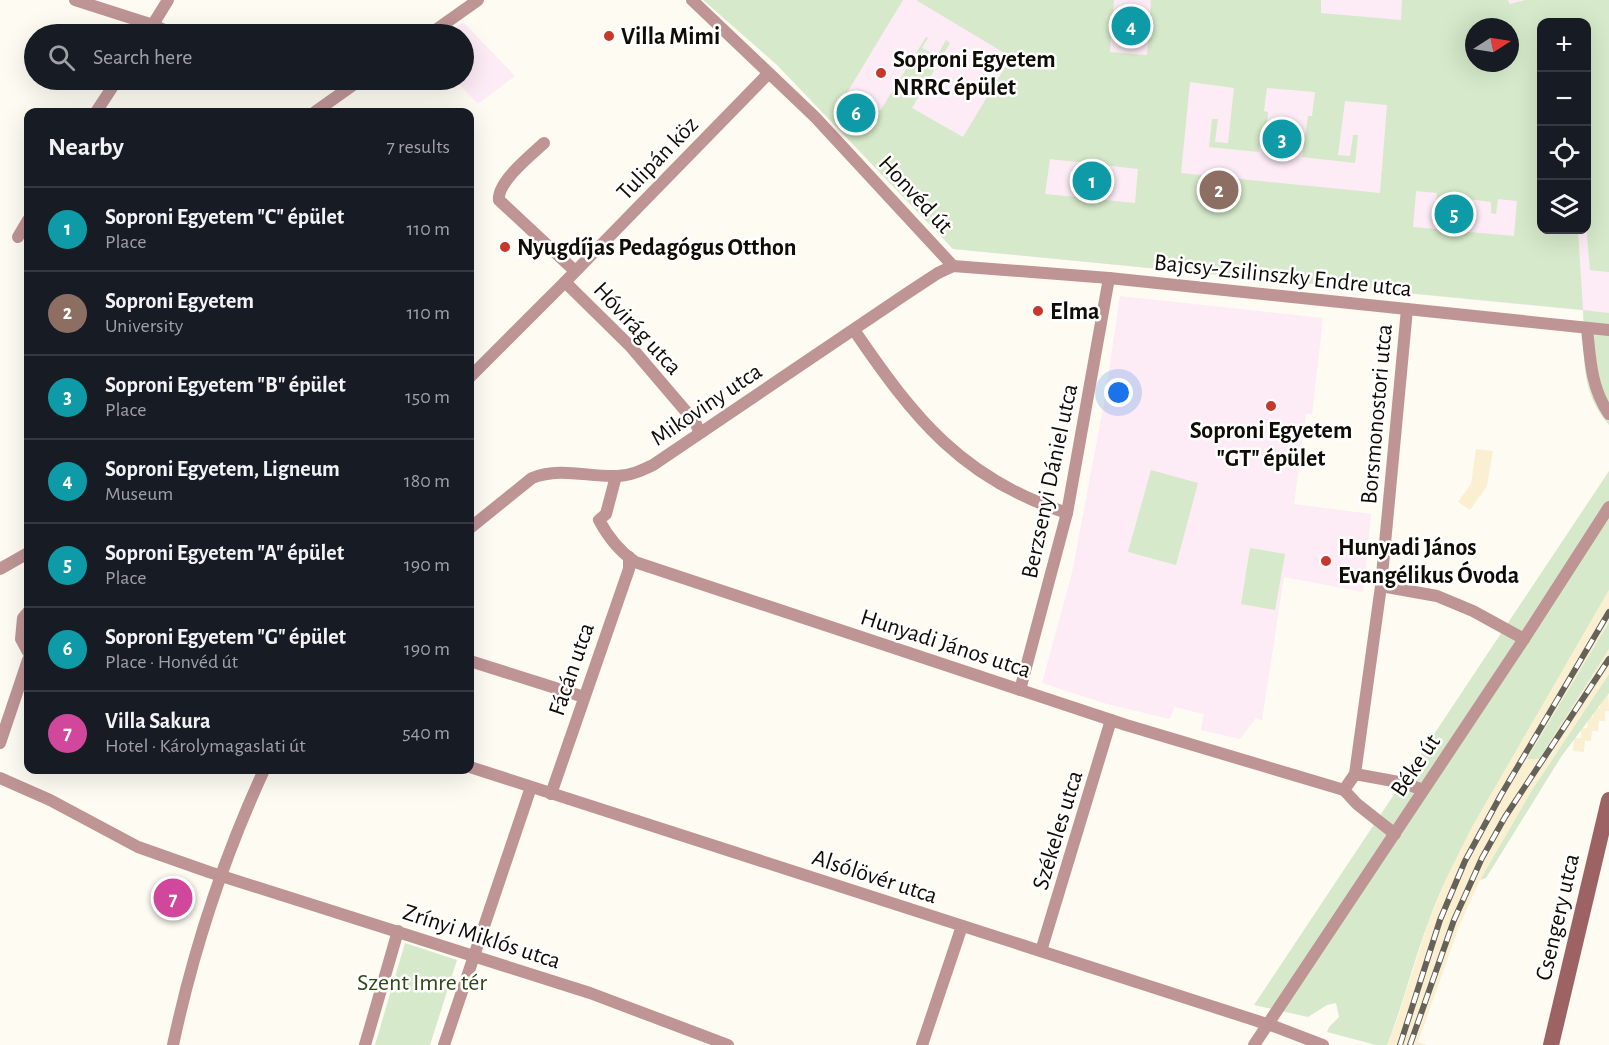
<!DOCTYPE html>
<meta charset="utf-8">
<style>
body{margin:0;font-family:"Alegreya Sans",sans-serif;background:#242831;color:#f1f3f6}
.controls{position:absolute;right:18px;top:18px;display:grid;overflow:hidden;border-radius:12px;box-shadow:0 6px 24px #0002}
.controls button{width:54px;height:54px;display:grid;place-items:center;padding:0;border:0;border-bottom:2px solid #363941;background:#171b24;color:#f1f3f6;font:30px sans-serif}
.compass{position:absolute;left:1465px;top:18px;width:54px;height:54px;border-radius:50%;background:#171b24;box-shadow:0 6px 24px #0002;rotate:78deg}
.you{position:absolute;left:1119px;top:393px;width:21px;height:21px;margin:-15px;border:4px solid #fff;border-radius:50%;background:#1a73e8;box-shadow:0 0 0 9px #1a73e833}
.badge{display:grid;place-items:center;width:39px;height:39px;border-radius:50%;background:#7c3aed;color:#fff;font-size:20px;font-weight:700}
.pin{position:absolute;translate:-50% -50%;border:3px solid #fff;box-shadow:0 2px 6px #0006}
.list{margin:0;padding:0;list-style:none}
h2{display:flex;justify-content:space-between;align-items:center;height:78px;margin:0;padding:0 24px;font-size:26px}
h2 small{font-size:20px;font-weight:400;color:#9ea1a6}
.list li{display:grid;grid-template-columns:39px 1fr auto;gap:18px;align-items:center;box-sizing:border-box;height:84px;padding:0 24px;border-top:2px solid #363941}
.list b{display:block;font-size:22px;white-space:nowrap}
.list p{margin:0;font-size:20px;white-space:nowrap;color:#9ea1a6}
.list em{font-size:20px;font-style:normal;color:#9ea1a6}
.icon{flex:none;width:33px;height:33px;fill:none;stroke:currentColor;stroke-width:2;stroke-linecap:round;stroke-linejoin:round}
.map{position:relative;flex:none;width:1609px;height:1045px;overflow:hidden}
.search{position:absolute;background:#171b24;box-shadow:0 6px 24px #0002;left:24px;top:24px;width:450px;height:66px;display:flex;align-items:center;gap:15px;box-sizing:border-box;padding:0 21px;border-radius:33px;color:#9ea1a6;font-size:22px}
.panel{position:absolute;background:#171b24;box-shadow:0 6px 24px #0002;left:24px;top:108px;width:450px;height:666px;border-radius:12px}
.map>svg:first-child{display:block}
.built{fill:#fbefd2}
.education{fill:#fdebf5;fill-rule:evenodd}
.green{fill:#d6e9ca;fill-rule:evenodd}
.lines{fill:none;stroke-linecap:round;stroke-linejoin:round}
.minor{stroke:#be9495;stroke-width:12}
.secondary{stroke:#9d6364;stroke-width:16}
.rail-casing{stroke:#65625a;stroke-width:6}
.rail{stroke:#fff;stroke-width:4;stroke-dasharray:11;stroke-linecap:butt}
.poi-dot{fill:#c6382d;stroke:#fff;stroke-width:2}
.labels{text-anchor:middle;stroke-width:5;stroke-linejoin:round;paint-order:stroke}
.poi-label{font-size:24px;font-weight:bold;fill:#100d06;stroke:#fff;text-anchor:start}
.street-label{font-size:24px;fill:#100d06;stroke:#fff}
.park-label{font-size:24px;fill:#2e4817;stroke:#fff}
</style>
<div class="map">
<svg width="1609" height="1045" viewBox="0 0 1609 1045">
<rect width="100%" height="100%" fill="#fefbf2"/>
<g class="built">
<path d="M1476 449 1493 451 1487 486 1470 510 1458 502 1471 484Z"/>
<path d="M1609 590V622L1528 759 1609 649V674L1532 790 1480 880 1460 924 1418 1042 1427 1045H1387L1397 1020 1428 923 1454 861 1472 827Z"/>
<path d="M1608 688 1609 711H1605V721H1599L1598 731H1592L1591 741H1585L1584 752 1573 751 1574 738H1581V728H1587L1588 717H1593L1594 707 1600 708 1601 697H1607Z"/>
</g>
<g class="education">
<path d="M703 0H1609V313L953 249 777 65ZM1542 22H1586V230H1542ZM1474 27H1510V63H1474Z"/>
<path d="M463 22 515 76 478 104 455 80H464V34H448Z"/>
<path d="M1120 296 1323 318 1312 414H1306L1294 504 1371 514 1363 592 1284 577 1262 720 1256 718 1240 739 1201 730 1204 714 1174 707 1170 719 1107 704 1042 683 1072 573 1105 398Z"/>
</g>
<g class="green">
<path d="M703 0H903L848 91 880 111 926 37 928 38 922 48 937 56 946 40 950 43 912 108 963 137 1011 57 916 0H1114L1110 52 1147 55 1151 0H1321V13L1401 20 1402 0H1508L1510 4 1525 0H1609V272L1590 270 1586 225V22H1542V230H1578L1583 310 1609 313V425C1578 389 1585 353 1583 310L953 249 777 65ZM1474 27H1510V63H1474ZM1190 82 1234 88 1228 143 1215 142 1218 119H1212L1209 147 1259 152 1261 133 1283 135 1284 125 1267 123 1268 112 1264 111 1267 88 1315 92 1312 116H1308L1302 157 1355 163 1358 135H1353L1350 156 1338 155 1345 101 1387 105 1380 193 1181 173ZM1050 159 1138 169 1135 203 1045 194ZM1416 191 1437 193 1435 208 1442 209 1444 196 1491 202V213L1496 214 1498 199 1517 201 1514 236 1413 227Z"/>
<path d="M1151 470 1198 483 1176 565 1128 552Z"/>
<path d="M1609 471V590L1472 827C1456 858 1440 890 1428 923 1413 963 1403 1005 1387 1045H1376L1327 1032 1329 1027 1339 1017 1336 1003 1327 1005 1308 1017 1254 1005Z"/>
<path d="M1250 548 1285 554 1275 610 1241 604Z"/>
<path d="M1609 622V649L1539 759H1527Z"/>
<path d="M1609 674V693L1561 757 1486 878 1480 880 1532 790Z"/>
<path d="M405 943 457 960 430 1045H375Z"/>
</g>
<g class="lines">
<g class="minor">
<path d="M75 0 153 25 173 34"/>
<path d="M692 0 815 117 953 266"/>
<path d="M147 34 168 0"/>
<path d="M430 34 478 0"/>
<path d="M96 112 117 80"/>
<path d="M315 112 360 80"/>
<path d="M544 143C531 155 497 182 499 200L575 271"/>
<path d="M18 237 28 220"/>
<path d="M565 282 631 347 695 422 700 433"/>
<path d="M1587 328C1590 358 1591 388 1609 414"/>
<path d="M854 330C914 418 962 479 1067 513"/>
<path d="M470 377 565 282 768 74"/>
<path d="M616 476 606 514 599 520C608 537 619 551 635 562L1126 725 1344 790"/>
<path d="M470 528 532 478C561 467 587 477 617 476 630 476 642 470 653 465L906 294 938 273 953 266 1109 278 1609 330"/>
<path d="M0 569 28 553"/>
<path d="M1381 586 1437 596 1473 611 1524 639"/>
<path d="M28 612 23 618 21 639 28 652"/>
<path d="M470 661 584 697"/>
<path d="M1020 690 1067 513 1109 278"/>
<path d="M0 743 28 660"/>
<path d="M470 767 1276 1027 1323 1045"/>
<path d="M1355 774 1404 783 1423 790"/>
<path d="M0 778 50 800 138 847 209 872 590 993 728 1045"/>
<path d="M551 794 629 569V557"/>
<path d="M1395 834 1357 804 1344 790 1355 774 1381 586 1407 309"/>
<path d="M1041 951 1111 720"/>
<path d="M173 1045C193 951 224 857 264 770"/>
<path d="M365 1045 398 931"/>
<path d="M444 1045 531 787"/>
<path d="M922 1045 962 926"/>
<path d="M1254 1045 1524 639 1609 507"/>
</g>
<path class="secondary" d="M1551 1045 1609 800"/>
<defs>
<g id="rail">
<path d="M1400 1045 1440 920 1465 861 1501 795 1609 612"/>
<path d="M1410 1045 1454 920 1482 858 1505 817 1609 659"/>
</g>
</defs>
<use href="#rail" class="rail-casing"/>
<use href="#rail" class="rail"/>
</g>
<g class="poi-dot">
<circle cx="609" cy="36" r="6"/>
<circle cx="881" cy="73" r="6"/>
<circle cx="505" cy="247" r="6"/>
<circle cx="1038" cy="311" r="6"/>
<circle cx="1271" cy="406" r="6"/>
<circle cx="1326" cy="561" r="6"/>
</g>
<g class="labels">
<g class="poi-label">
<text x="621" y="44">Villa Mimi</text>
<text x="893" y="67">Soproni Egyetem<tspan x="893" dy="28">NRRC épület</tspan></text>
<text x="517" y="255">Nyugdíjas Pedagógus Otthon</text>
<text x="1050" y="319">Elma</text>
<text x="1271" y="438" text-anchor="middle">Soproni Egyetem<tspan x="1271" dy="28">"GT" épület</tspan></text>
<text x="1338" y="555">Hunyadi János<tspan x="1338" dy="28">Evangélikus Óvoda</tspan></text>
</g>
<g class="street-label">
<text transform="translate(657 158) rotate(-46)" y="8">Tulipán köz</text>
<text transform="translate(916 194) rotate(47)" y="8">Honvéd út</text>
<text transform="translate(1283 275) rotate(6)" y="8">Bajcsy-Zsilinszky Endre utca</text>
<text transform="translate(638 328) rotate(47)" y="8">Hóvirág utca</text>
<text transform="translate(706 404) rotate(-34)" y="8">Mikoviny utca</text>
<text transform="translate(1376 414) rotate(-85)" y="8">Borsmonostori utca</text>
<text transform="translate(1049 481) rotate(-78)" y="8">Berzsenyi Dániel utca</text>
<text transform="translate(946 643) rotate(18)" y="8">Hunyadi János utca</text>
<text transform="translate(571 669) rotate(-71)" y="8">Fácán utca</text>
<text transform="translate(1415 765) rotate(-56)" y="8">Béke út</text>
<text transform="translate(1057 830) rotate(-73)" y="8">Székeles utca</text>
<text transform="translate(875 876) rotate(18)" y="8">Alsólövér utca</text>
<text transform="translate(1557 917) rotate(-77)" y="8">Csengery utca</text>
<text transform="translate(482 936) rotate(18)" y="8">Zrínyi Miklós utca</text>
</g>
<g class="park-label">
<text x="422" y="990">Szent Imre tér</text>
</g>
</g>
</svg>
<div class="controls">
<button>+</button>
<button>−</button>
<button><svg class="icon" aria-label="locate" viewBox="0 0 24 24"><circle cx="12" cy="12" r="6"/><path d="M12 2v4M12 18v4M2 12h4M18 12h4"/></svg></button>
<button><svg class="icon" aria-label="layers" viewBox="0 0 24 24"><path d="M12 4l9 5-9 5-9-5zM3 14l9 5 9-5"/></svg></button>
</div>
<svg class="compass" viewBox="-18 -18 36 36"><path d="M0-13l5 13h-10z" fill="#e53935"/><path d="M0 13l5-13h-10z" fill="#9ea1a6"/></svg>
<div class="you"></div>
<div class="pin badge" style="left:1092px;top:181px;background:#0f9aa8">1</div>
<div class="pin badge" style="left:1219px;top:190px;background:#8d6e63">2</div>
<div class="pin badge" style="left:1282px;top:139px;background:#0f9aa8">3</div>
<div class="pin badge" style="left:1131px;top:26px;background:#0f9aa8">4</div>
<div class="pin badge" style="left:1454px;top:214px;background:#0f9aa8">5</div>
<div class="pin badge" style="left:856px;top:113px;background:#0f9aa8">6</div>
<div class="pin badge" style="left:173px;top:898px;background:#d1479c">7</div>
<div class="search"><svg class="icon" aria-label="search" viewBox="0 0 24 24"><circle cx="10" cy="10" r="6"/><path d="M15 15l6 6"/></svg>Search here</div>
<section class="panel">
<h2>Nearby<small>7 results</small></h2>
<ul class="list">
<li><span class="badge" style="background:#0f9aa8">1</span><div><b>Soproni Egyetem &quot;C&quot; épület</b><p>Place</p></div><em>110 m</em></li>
<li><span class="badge" style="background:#8d6e63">2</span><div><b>Soproni Egyetem</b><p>University</p></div><em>110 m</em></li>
<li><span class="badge" style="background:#0f9aa8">3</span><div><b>Soproni Egyetem &quot;B&quot; épület</b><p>Place</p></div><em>150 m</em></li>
<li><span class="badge" style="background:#0f9aa8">4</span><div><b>Soproni Egyetem, Ligneum</b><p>Museum</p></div><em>180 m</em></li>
<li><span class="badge" style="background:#0f9aa8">5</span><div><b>Soproni Egyetem &quot;A&quot; épület</b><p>Place</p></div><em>190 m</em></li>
<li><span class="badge" style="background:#0f9aa8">6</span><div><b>Soproni Egyetem &quot;G&quot; épület</b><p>Place · Honvéd út</p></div><em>190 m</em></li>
<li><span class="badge" style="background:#d1479c">7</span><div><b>Villa Sakura</b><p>Hotel · Károlymagaslati út</p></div><em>540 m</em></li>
</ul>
</section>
</div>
